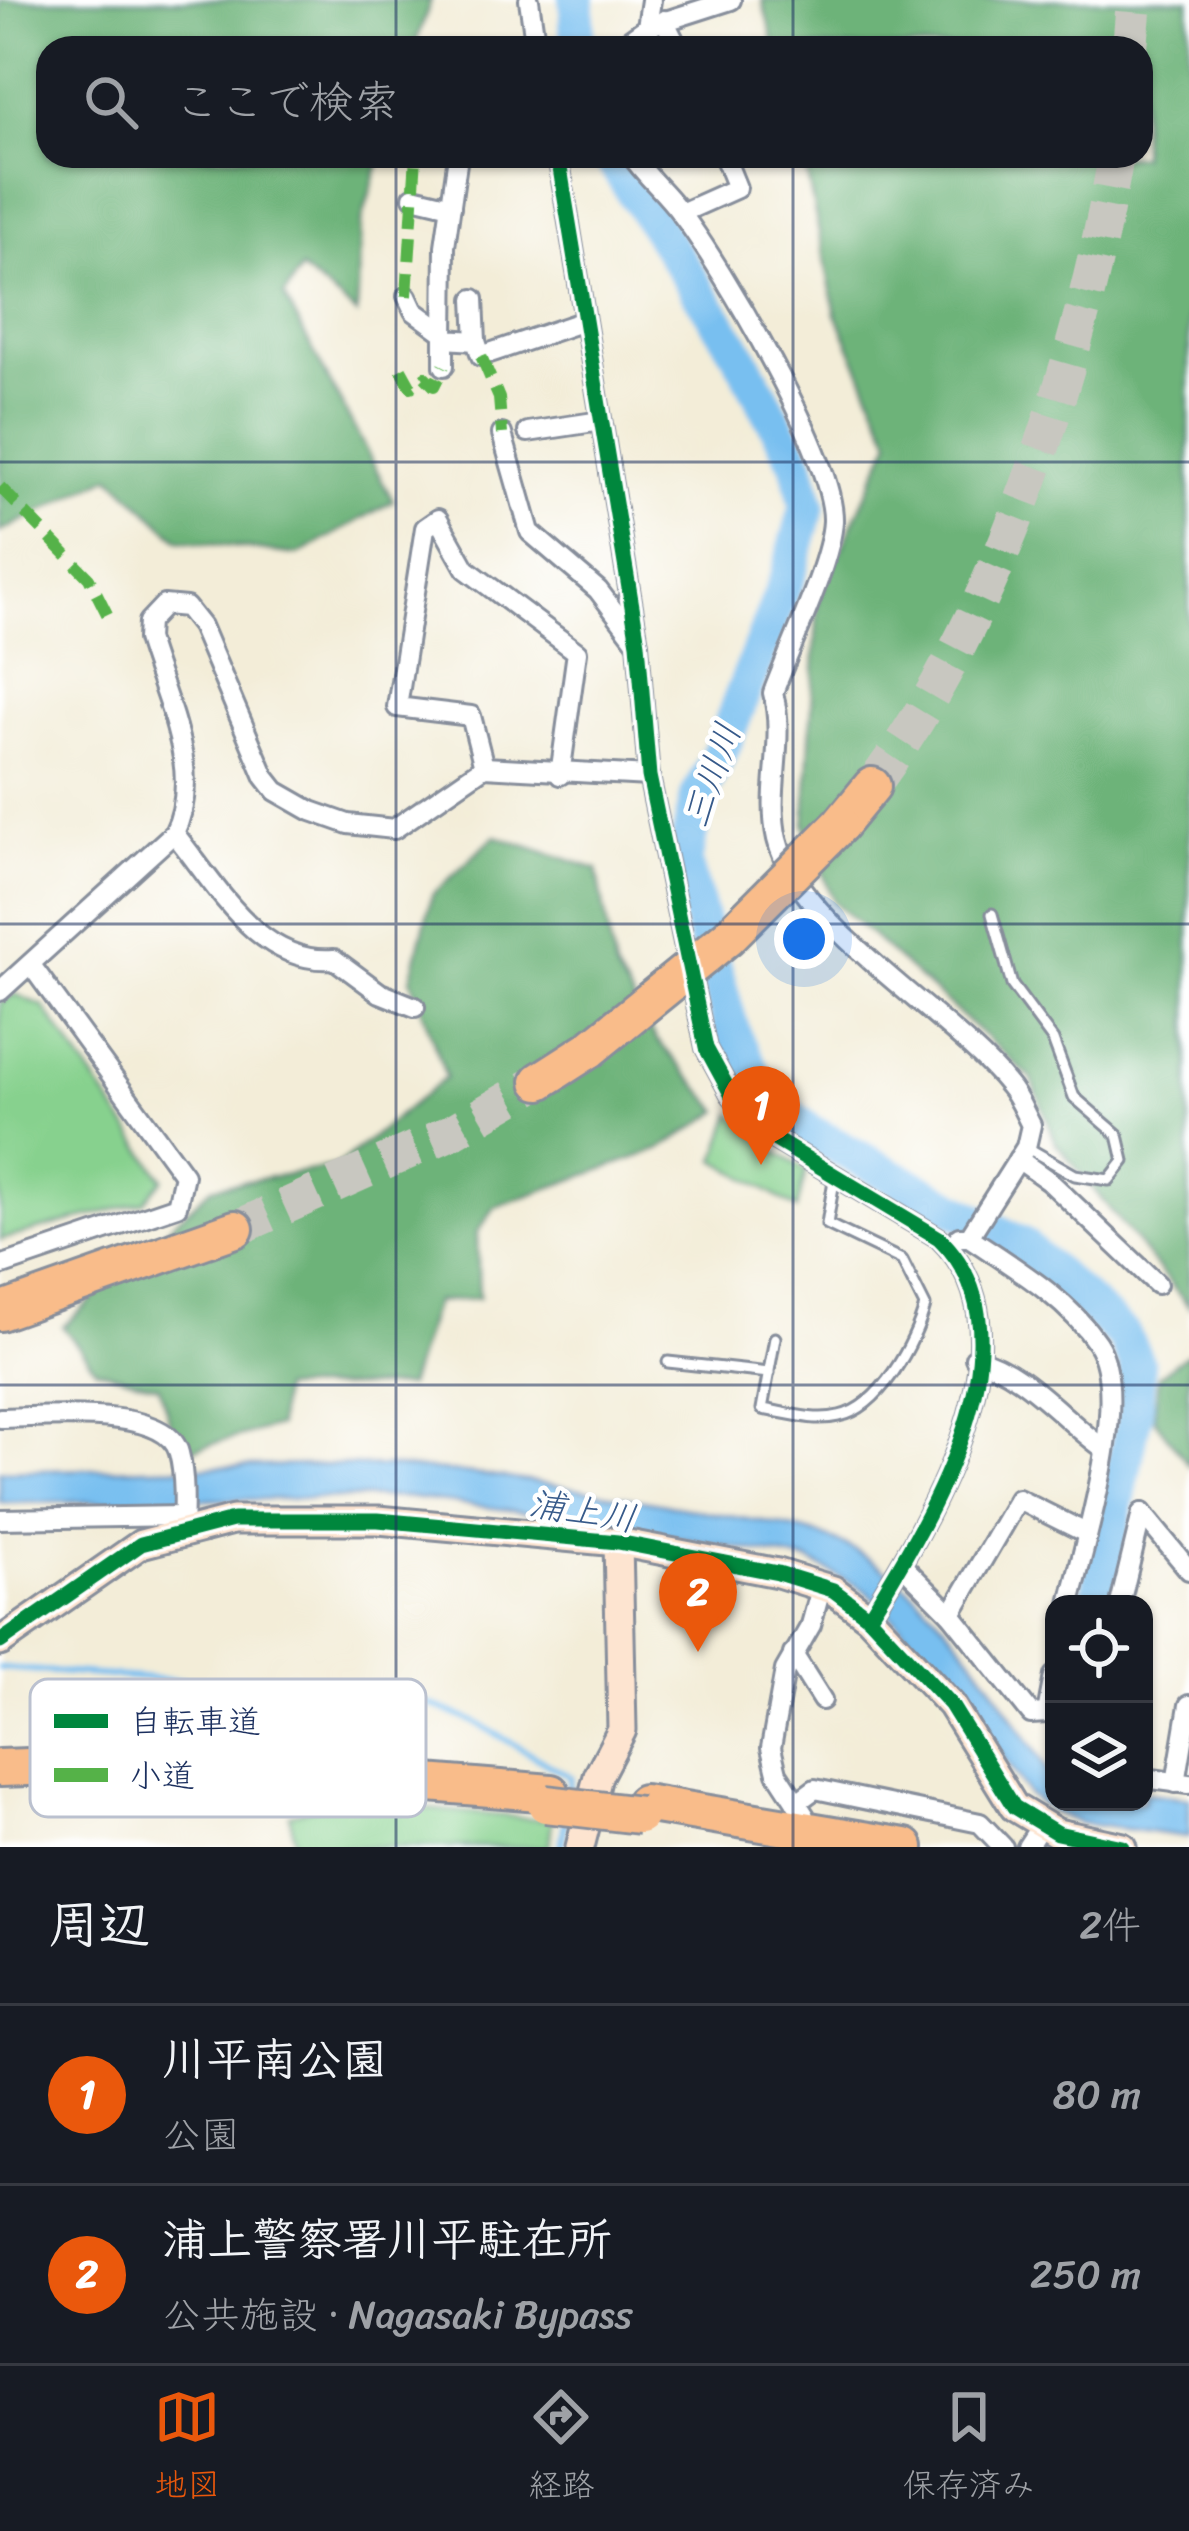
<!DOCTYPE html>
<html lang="ja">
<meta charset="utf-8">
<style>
body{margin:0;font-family:Sriracha,"Klee One",sans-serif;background:#242831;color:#f1f3f6}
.controls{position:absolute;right:36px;bottom:36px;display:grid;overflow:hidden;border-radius:24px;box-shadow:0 3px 9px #0004}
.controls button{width:108px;height:108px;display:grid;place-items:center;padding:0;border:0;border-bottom:3px solid #363941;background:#171b24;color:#f1f3f6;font:60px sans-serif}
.you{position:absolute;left:804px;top:939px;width:42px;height:42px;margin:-30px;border:9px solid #fff;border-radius:50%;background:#1a73e8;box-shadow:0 0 0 18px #1a73e833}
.badge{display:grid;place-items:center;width:78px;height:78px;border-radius:50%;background:#ea580c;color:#fff;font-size:39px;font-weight:700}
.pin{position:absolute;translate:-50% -99px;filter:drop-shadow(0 3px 6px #0008)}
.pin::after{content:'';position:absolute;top:63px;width:42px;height:36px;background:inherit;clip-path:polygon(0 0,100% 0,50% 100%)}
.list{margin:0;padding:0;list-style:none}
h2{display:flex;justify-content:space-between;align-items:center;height:156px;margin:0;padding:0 48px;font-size:51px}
h2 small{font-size:39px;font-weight:400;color:#9ea1a6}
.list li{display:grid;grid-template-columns:78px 1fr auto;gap:36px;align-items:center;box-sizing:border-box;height:180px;padding:0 48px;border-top:3px solid #363941}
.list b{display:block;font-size:45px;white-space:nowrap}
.list p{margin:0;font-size:39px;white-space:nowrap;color:#9ea1a6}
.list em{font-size:39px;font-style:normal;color:#9ea1a6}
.icon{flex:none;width:66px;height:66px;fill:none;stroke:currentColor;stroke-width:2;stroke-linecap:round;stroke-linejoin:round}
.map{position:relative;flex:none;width:1189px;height:1847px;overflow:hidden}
.search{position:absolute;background:#171b24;box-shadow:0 3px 9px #0004;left:36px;right:36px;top:36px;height:132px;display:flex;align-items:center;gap:30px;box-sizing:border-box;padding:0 42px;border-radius:36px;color:#9ea1a6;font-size:45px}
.sheet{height:516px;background:#171b24}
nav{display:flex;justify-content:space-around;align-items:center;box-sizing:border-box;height:168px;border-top:3px solid #363941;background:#171b24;font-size:33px;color:#9ea1a6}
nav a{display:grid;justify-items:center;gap:6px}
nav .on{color:#ea580c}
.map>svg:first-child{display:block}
.green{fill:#87d18e;stroke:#518076;stroke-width:3}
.forest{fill:#6db379;stroke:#44716c;stroke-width:3}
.water{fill:#78bff0;stroke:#4a77a7;stroke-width:3}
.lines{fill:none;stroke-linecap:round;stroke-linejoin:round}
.stream{stroke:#78bff0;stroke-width:6}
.river{stroke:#78bff0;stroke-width:36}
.highway-tunnel{stroke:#c8c7c0;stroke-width:36;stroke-dasharray:36 18;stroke-linecap:butt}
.lane-casing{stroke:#878e9b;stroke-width:15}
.street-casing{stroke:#878e9b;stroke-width:24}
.secondary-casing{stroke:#878e9b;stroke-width:33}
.highway-casing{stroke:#878e9b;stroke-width:42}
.lane{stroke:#fff;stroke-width:9}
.street{stroke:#fff;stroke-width:18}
.secondary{stroke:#fde4d0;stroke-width:27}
.highway{stroke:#f9bc8a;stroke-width:36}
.highway-bridge-casing{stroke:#878e9b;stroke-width:42;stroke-linecap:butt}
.highway-bridge{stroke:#f9bc8a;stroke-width:36}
.quiet{stroke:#55b248;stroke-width:12;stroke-dasharray:24 12;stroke-linecap:butt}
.cycleway-casing{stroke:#fff;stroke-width:22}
.cycleway{stroke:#00873e;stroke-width:15}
.grid{fill:none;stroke:#1b2f5e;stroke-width:3;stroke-opacity:0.55}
.labels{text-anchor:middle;stroke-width:9;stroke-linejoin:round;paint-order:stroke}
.water-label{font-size:36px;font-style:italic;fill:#375a8a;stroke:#fff}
.key{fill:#fff;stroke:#bbc1cf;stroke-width:3}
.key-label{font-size:33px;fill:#1b2f5e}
</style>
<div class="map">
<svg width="1189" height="1847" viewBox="0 0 1189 1847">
<rect width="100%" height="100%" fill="#fff"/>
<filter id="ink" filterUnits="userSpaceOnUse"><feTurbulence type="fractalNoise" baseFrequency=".00833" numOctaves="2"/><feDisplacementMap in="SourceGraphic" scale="24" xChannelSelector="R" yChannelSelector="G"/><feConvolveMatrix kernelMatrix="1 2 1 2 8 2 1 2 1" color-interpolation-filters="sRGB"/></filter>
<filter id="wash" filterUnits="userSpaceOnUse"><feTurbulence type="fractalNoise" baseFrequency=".004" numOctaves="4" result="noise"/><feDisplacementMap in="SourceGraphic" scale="48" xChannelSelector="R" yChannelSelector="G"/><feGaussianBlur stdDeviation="2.7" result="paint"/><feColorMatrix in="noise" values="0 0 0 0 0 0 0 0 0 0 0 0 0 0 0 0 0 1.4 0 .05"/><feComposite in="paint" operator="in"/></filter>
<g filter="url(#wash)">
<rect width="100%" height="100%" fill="#f3edd8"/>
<g class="green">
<path d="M15 994 43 1006 163 1179 144 1202 0 1240V1003Z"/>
<path d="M732 1114 764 1144 806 1170 797 1209 716 1160Z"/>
<path d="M339 1801 552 1820 549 1847H297L289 1814Z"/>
</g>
<g class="forest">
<path d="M0 0H431L414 48H48V156H381L361 224 357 314 301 269 284 296 393 501 298 555 179 540 111 476 0 532Z"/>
<path d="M762 0H1189V1307L1056 1143 1031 1078 834 902 805 825 818 600 891 440 836 314 803 156H1141V48H775Z"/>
<path d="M495 836 597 869 615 970 657 1040 720 1111 661 1149 495 1207 477 1233 479 1298 435 1302 408 1386 281 1389 278 1426 179 1453 159 1386 96 1369 63 1327 212 1187 337 1166 446 1077 411 979 432 895Z"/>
<path d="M1189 1353V1465L1154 1419 1158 1376Z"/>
</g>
<path class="water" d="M319 1465C452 1465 577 1487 707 1512 756 1522 812 1526 856 1551 916 1584 971 1649 1006 1707 1024 1738 1054 1767 1054 1802H1144V1793L1189 1798V1837L1079 1823 1053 1812 1029 1795 966 1703 900 1625 865 1590 809 1561 564 1517 406 1497 0 1503V1471Z"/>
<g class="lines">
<g class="stream">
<path d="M0 1668 411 1697 475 1722 571 1777 568 1796"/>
<path d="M561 1847 565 1821"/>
</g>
<g class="river">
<path d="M577 0V48"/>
<path d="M610 156 739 354 797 463 808 505 788 576 722 748 698 796 684 862 733 1034 764 1096 810 1132 1022 1245 1123 1335 1137 1364 1135 1412 1096 1604"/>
</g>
</g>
</g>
<g filter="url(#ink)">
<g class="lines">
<g class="highway-tunnel">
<path d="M1130 48 1134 0"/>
<path d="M872 786C998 619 1081 361 1116 156"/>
<path d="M235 1229 454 1131 540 1081"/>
</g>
<defs>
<g id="lane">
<path d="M992 914 1012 985 1053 1040 1074 1097 1118 1135 1124 1161 1109 1180 1075 1175 1026 1147"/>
<path d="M775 1338 762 1409C787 1413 814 1422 839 1416 880 1408 915 1343 925 1306L902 1260 827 1224 834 1180"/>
<path d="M668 1362 769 1373"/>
</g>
<g id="street">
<path d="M529 0 536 48"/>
<path d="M664 20 678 48"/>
<path d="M647 27 731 0"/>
<path d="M618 48 647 27 651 0"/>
<path d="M458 156 445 246 444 339 476 341 481 356 584 321"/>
<path d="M558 156 638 643 649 776 706 1048 731 1094 764 1133 939 1238C1042 1337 926 1524 869 1617"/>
<path d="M632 156C646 176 665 192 680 212 721 265 835 458 833 521 831 563 789 649 773 693 786 741 766 791 777 839 797 925 953 1016 1008 1085 1018 1096 1024 1112 1031 1125L1026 1147 969 1237"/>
<path d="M413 197 451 206"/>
<path d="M681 213 737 188 724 156"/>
<path d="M407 296 414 311 444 333"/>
<path d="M474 299 476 341"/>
<path d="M444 339V366"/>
<path d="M528 432 601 421"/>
<path d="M502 434 530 532 598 590 635 639"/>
<path d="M484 767 471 716 397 707 425 528 438 519 466 569 577 652 560 775"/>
<path d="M174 833C217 886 259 965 334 959L380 993 415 1007"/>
<path d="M0 991 174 833C204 773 165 700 147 639L148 622 164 605 186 607 201 626 265 777 276 791 311 811 348 824 394 829 484 767 649 776"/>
<path d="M1018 1159 1049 1181 1157 1284"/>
<path d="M959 1237H969C1012 1266 1067 1298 1097 1343 1132 1396 1084 1543 1070 1604"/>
<path d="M0 1266 177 1206 184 1175 31 965"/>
<path d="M975 1358C1025 1371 1060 1417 1103 1448"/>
<path d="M0 1418C40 1418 166 1404 179 1453 185 1476 184 1506 183 1530"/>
<path d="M1142 1513 1189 1570"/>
<path d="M0 1519 183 1516"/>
<path d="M902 1565 951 1614 1031 1714 1047 1713 1054 1676"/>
<path d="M1120 1604 1142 1513"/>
<path d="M951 1614 1018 1499 1086 1533"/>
<path d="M793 1654 822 1700"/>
<path d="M1144 1778 1189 1784"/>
<path d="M1176 1783 1189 1705"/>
<path d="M796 1803 815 1789 980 1823 1003 1847"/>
<path d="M805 1816 777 1773 771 1748 785 1670 811 1625 822 1585"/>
<path d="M1027 1847 1040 1827"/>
</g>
<g id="secondary">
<path d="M0 1642 141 1544 233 1520H378L618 1542 778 1573 833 1590 869 1617 951 1705 1014 1807 1057 1833 1123 1847"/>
<path d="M580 1847 598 1776 622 1730 618 1542"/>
</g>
<g id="highway">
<path d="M840 825 872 786"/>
<path d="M540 1081 590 1049"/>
<path d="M0 1312 235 1229"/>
<path d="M0 1768 171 1762 551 1793"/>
<path d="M644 1803 905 1847"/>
</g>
</defs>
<use href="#lane" class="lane-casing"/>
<use href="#street" class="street-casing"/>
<use href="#secondary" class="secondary-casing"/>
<use href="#highway" class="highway-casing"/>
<use href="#lane" class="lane"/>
<use href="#street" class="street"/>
<use href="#secondary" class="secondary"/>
<use href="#highway" class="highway"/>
<defs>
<g id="highway-bridge">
<path d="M590 1049 728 937 840 825"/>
<path d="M546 1804 640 1815"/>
</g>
</defs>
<use href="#highway-bridge" class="highway-bridge-casing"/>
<use href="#highway-bridge" class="highway-bridge"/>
<g class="quiet">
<path d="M407 296 416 156"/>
<path d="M481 356 499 398 502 434"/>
<path d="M401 369 411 387 425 377 434 386 444 366"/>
<path d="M0 487 89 578 111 622"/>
</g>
<defs>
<g id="cycleway">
<path d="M558 156 638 643 649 776 706 1048 731 1094 764 1133 939 1238C1042 1337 926 1524 869 1617"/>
<path d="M0 1642 141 1544 233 1520H378L618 1542 778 1573 833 1590 869 1617 951 1705 1014 1807 1057 1833 1123 1847"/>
</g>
</defs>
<use href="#cycleway" class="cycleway-casing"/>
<use href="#cycleway" class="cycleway"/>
</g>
</g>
<path class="grid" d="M396 0V48M793 0V48M396 156V1847M793 156V1847M0 462H1189M0 924H1189M0 1385H1189"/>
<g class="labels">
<g class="water-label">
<text transform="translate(711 775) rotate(-71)" y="13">三川川</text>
<text transform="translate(583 1510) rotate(9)" y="13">浦上川</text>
</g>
</g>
<rect x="30" y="1679" width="396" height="138" rx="18" class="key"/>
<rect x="54" y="1714" width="54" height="14" fill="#00873e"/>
<rect x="54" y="1768" width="54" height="14" fill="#55b248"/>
<g class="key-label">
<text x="129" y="1733">自転車道</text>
<text x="129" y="1787">小道</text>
</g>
</svg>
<div class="controls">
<button><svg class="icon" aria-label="locate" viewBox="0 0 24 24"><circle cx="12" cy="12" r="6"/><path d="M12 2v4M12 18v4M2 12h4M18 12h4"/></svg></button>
<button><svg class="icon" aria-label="layers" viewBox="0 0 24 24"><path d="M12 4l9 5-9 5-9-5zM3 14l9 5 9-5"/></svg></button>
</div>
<div class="you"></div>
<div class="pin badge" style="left:761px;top:1165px">1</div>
<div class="pin badge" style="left:698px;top:1652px">2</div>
<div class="search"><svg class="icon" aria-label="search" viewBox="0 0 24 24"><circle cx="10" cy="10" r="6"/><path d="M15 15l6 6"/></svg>ここで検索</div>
</div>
<section class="sheet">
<h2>周辺<small>2件</small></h2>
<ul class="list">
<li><span class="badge">1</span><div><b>川平南公園</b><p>公園</p></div><em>80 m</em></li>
<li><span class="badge">2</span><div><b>浦上警察署川平駐在所</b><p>公共施設 · Nagasaki Bypass</p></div><em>250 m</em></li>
</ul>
</section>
<nav>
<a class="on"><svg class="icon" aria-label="map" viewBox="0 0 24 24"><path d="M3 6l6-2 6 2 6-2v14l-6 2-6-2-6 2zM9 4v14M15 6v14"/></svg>地図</a>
<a><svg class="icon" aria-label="directions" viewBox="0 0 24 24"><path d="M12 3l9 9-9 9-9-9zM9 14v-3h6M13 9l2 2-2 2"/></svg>経路</a>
<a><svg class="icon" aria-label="saved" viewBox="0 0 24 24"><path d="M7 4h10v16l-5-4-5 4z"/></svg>保存済み</a>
</nav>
